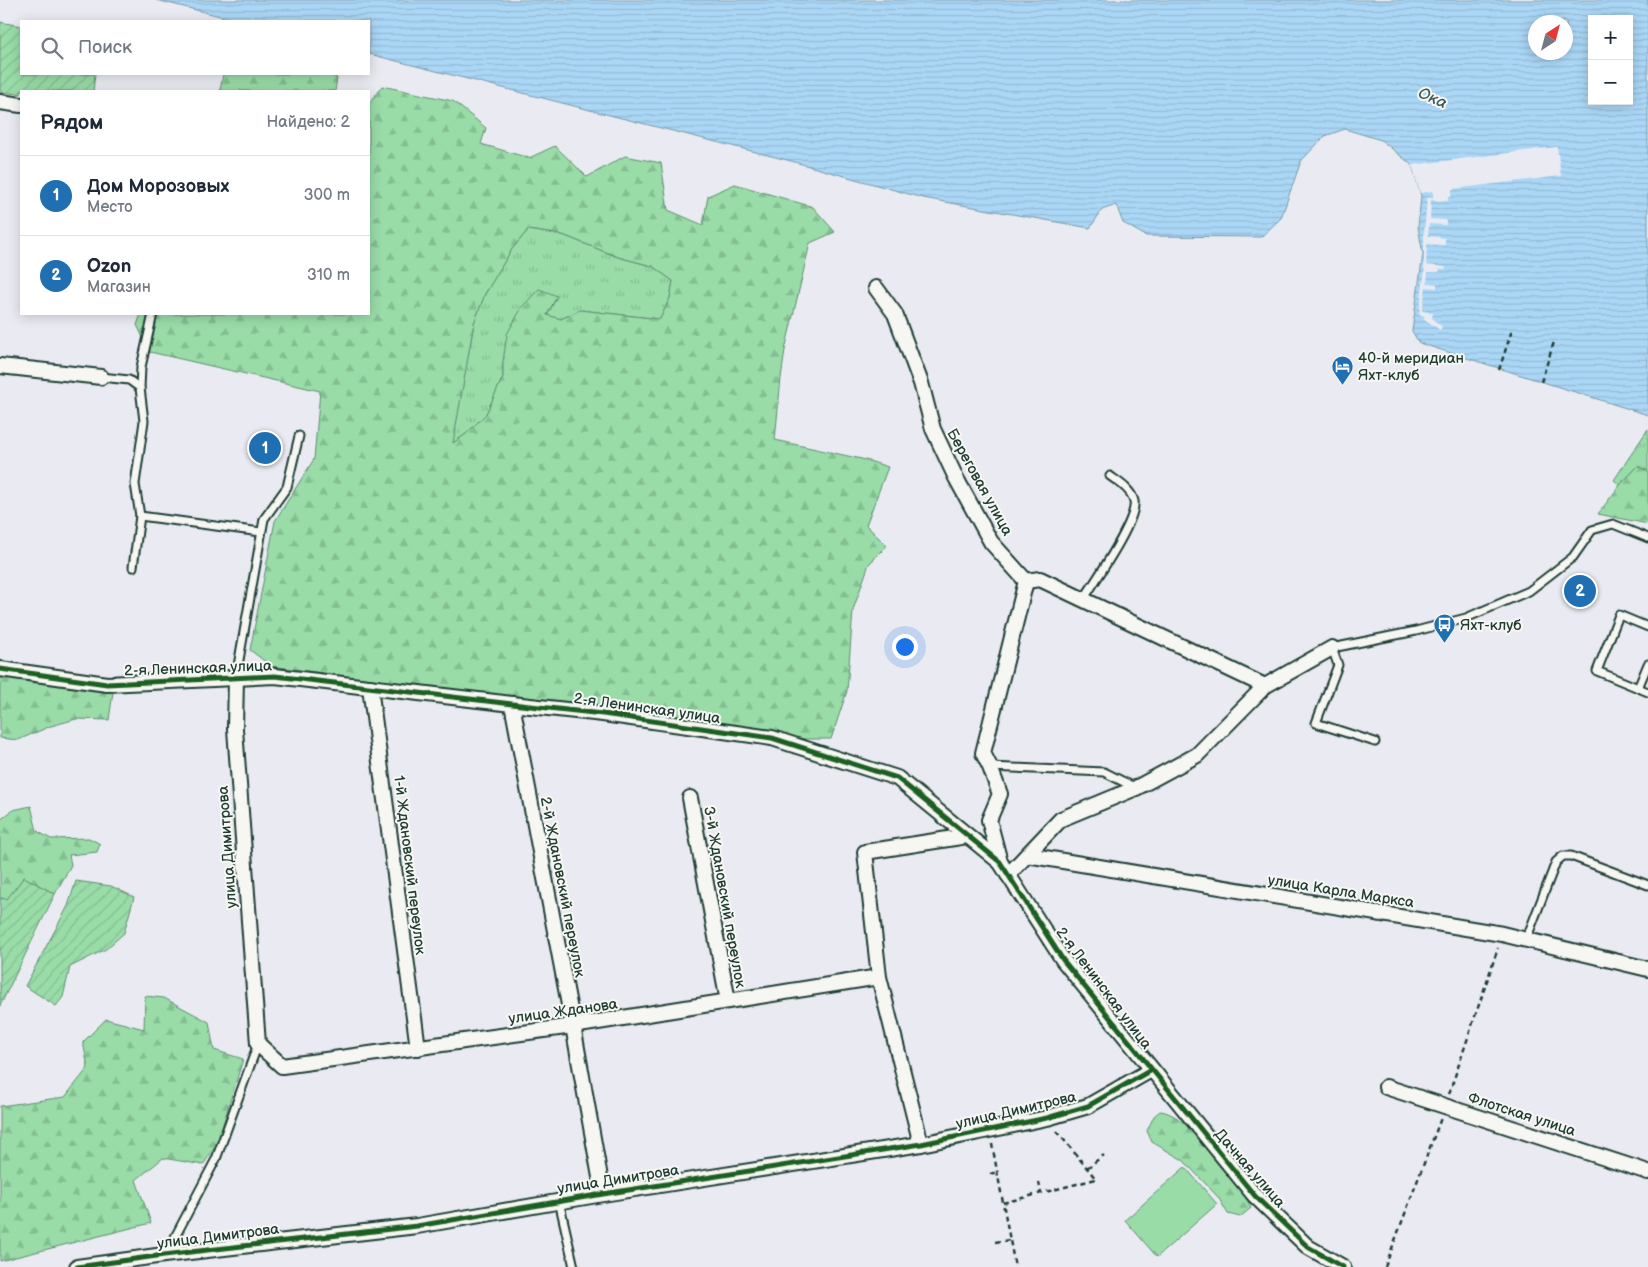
<!DOCTYPE html>
<html lang="ru">
<meta charset="utf-8">
<style>
body{margin:0;font-family:"Balsamiq Sans",sans-serif;background:#f2f2f3;color:#1f2937}
.controls{position:absolute;right:15px;top:15px;display:grid;overflow:hidden;border-radius:0px;box-shadow:0 2px 12px #0003}
.controls button{width:45px;height:45px;display:grid;place-items:center;padding:0;border:0;border-bottom:1px solid #e0e1e3;background:#fff;color:#1f2937;font:25px sans-serif}
.compass{position:absolute;left:1528px;top:15px;width:45px;height:45px;border-radius:50%;background:#fff;box-shadow:0 2px 12px #0003;rotate:36deg}
.you{position:absolute;left:904px;top:646px;width:18px;height:18px;margin:-12px;border:4px solid #fff;border-radius:50%;background:#1a73e8;box-shadow:0 0 0 8px #1a73e833}
.badge{display:grid;place-items:center;width:32px;height:32px;border-radius:50%;background:#1f6fb2;color:#fff;font-size:16px;font-weight:700}
.pin{position:absolute;translate:-50% -50%;border:2px solid #fff;box-shadow:0 1px 5px #0006}
.list{margin:0;padding:0;list-style:none}
h2{display:flex;justify-content:space-between;align-items:center;height:65px;margin:0;padding:0 20px;font-size:21px}
h2 small{font-size:16px;font-weight:400;color:#747a83}
.list li{display:grid;grid-template-columns:32px 1fr auto;gap:15px;align-items:center;box-sizing:border-box;height:80px;padding:0 20px;border-top:1px solid #e0e1e3}
.list b{display:block;font-size:19px;white-space:nowrap}
.list p{margin:0;font-size:16px;white-space:nowrap;color:#747a83}
.list em{font-size:16px;font-style:normal;color:#747a83}
.icon{flex:none;width:28px;height:28px;fill:none;stroke:currentColor;stroke-width:2;stroke-linecap:round;stroke-linejoin:round}
.map{position:relative;flex:none;width:1648px;height:1267px;overflow:hidden}
.search{position:absolute;background:#fff;box-shadow:0 2px 12px #0003;left:20px;top:20px;width:350px;height:55px;display:flex;align-items:center;gap:12px;box-sizing:border-box;padding:0 18px;border-radius:0px;color:#747a83;font-size:19px}
.panel{position:absolute;background:#fff;box-shadow:0 2px 12px #0003;left:20px;top:90px;width:350px;height:225px;border-radius:0px}
.map>svg:first-child{display:block}
.grass{fill:url(#grass-tufts);stroke:#5c8c6e}
.forest{fill:url(#forest-firs);stroke:#5c8c6e;fill-rule:evenodd}
.park{fill:#99dca8;stroke:#5c8c6e}
.garden{fill:url(#garden-furrows);stroke:#5c8c6e}
.water{fill:url(#water-rules);stroke:#7399a8;fill-rule:evenodd}
.pier{fill:#eaebf2}
.lines{fill:none;stroke-linecap:round;stroke-linejoin:round}
.service-casing{stroke:#1f3d34;stroke-width:11}
.minor-casing{stroke:#1f3d34;stroke-width:18}
.path{stroke:#1f3d34;stroke-width:2.5;stroke-dasharray:5 4;stroke-linecap:butt}
.service{stroke:#f6f6f2;stroke-width:7}
.minor{stroke:#f6f6f2;stroke-width:14}
.cycleway-casing{stroke:#f6f6f2;stroke-width:8}
.cycleway{stroke:#1b5e20;stroke-width:5}
.labels{text-anchor:middle;stroke-width:4;stroke-linejoin:round;paint-order:stroke}
.poi-label{font-size:15px;fill:#1f3d34;stroke:#f6f6f2;text-anchor:start}
.street-label{font-size:15px;fill:#1f3d34;stroke:#f6f6f2}
.water-label{font-size:16px;font-style:italic;fill:#3b5c5b;stroke:#f6f6f2}
</style>
<div class="map">
<svg width="1648" height="1267" viewBox="0 0 1648 1267">
<defs>
<pattern id="grass-tufts" width="24" height="20" patternUnits="userSpaceOnUse" patternTransform="scale(1.25)"><rect width="24" height="20" fill="#99dca8"/><path d="M3 7l-1-3M5 7V3M7 7l1-3M15 17l-1-3M17 17v-4M19 17l1-3" fill="none" stroke="#83be91"/></pattern>
<pattern id="forest-firs" width="22" height="20" patternUnits="userSpaceOnUse" patternTransform="scale(1.25)"><rect width="22" height="20" fill="#99dca8"/><path d="M5 1l3.5 6h-7zM16 11l3.5 6h-7z" fill="#83be91"/></pattern>
<pattern id="garden-furrows" width="10" height="10" patternUnits="userSpaceOnUse" patternTransform="scale(1.25)"><rect width="10" height="10" fill="#99dca8"/><path d="M-1 1l2-2M0 10L10 0M9 11l2-2" fill="none" stroke="#83be91"/></pattern>
<pattern id="water-rules" width="6" height="5" patternUnits="userSpaceOnUse" patternTransform="scale(1.25)"><rect width="6" height="5" fill="#abd7f6"/><path d="M0 2.5h6" fill="none" stroke="#93b9d4"/></pattern>
</defs>
<rect width="100%" height="100%" fill="#eaebf2"/>
<filter id="ink" filterUnits="userSpaceOnUse"><feTurbulence type="fractalNoise" baseFrequency=".02" numOctaves="2"/><feDisplacementMap in="SourceGraphic" scale="10" xChannelSelector="R" yChannelSelector="G"/><feConvolveMatrix kernelMatrix="1 2 1 2 8 2 1 2 1" color-interpolation-filters="sRGB"/></filter>
<g filter="url(#ink)">
<g class="grass">
<path d="M528 230 563 235 618 257 652 266 673 281 670 298 660 319 580 310 561 319 547 316 557 296 503 362V377L486 414 466 434 452 444 474 323 485 294 512 249Z"/>
<path d="M1648 429V471L1638 466 1620 485 1614 480Z"/>
</g>
<g class="forest">
<path d="M223 74H327L337 78 335 91H220Z"/>
<path d="M382 86 453 101 486 128 481 144 529 158 555 146 587 177 625 156 661 163 668 210 703 225 708 196 735 184 813 207 835 232 810 243 785 350 781 378 775 440 866 460 888 467 866 525 887 546 869 564 853 610 847 691 831 739H802L271 666 250 650 275 521 314 459 320 391 150 352 137 325 141 314H369V104ZM528 230 563 235 618 257 652 266 673 281 670 298 660 319 580 310 561 319 547 315 557 296 539 289 522 307 507 334 503 362V377L486 414 466 434 453 443 474 323 485 294 512 249Z"/>
<path d="M1638 466 1648 471V524L1598 514 1620 485Z"/>
<path d="M0 674 113 692 109 720 76 719 51 726 18 740 0 738Z"/>
<path d="M31 806 37 831 51 839 89 838 100 844 97 852 69 855 71 865 55 894 24 877 7 900 0 898V820L13 810Z"/>
<path d="M145 996 164 998 209 1022 214 1050 243 1059 217 1144 203 1165 163 1158 136 1180 151 1223 0 1261V1106L65 1097 88 1068 83 1042 106 1019 144 1029Z"/>
<path d="M1160 1111C1171 1112 1182 1121 1190 1128 1203 1139 1245 1192 1251 1208L1240 1217 1228 1214 1218 1197 1183 1160 1152 1142 1147 1131 1154 1116Z"/>
</g>
<path class="park" d="M1185 1167 1217 1204 1157 1257 1125 1220Z"/>
<g class="garden">
<path d="M0 22 21 26V74H95L93 91H21V94L0 92Z"/>
<path d="M24 877 55 894 0 1006V898L7 899Z"/>
<path d="M76 881 111 886 134 897 124 933 106 949 70 967 63 997 56 1006 25 986 68 906Z"/>
</g>
<path class="water" d="M156 0H1648V415L1419 343 1412 331 1423 254 1418 227 1421 196 1412 165 1381 140 1345 129 1325 136 1301 161 1281 218 1261 237 1146 236 1123 223 1116 205 1102 210 1090 228 923 198 791 161 369 54V21H240ZM1592 19H1629V101H1592ZM1536 22H1566V52H1536Z"/>
<path class="pier" d="M1557 147 1561 176 1452 189 1451 197H1448V201L1431 200 1430 219 1446 220V225L1429 224 1428 236 1445 238V245L1427 244 1426 265 1446 267 1445 269H1440L1439 272H1428L1427 283 1437 284V288L1426 287 1422 311 1433 313 1432 318 1442 327 1440 330 1423 318 1425 316 1419 315 1425 269H1424V234L1427 198 1433 197V191L1420 193 1412 165Z"/>
<g class="lines">
<defs>
<g id="service">
<path d="M101 377 129 380 140 388 144 421 135 484 140 516 133 567"/>
<path d="M140 388 141 367 153 314"/>
<path d="M140 516 261 532"/>
<path d="M1083 600C1095 581 1138 520 1134 501 1131 489 1118 482 1110 476"/>
<path d="M1648 627 1619 615 1597 671 1648 692"/>
<path d="M236 677 264 519 287 487 299 436"/>
<path d="M1638 688 1648 664"/>
<path d="M1375 742 1316 723 1338 665 1332 648 1416 631 1466 618 1529 591 1573 557 1592 530 1613 524 1648 538"/>
<path d="M990 767 1104 772 1136 788"/>
<path d="M1526 940 1556 862 1563 856H1571L1648 885"/>
<path d="M559 1201 574 1267"/>
<path d="M173 1254 175 1237 216 1159 258 1044"/>
</g>
<g id="minor">
<path d="M0 102 21 105"/>
<path d="M876 288 895 314 921 383 933 429 956 478 991 542 1026 581 1040 579 1265 686"/>
<path d="M0 366 101 377"/>
<path d="M0 669 107 684 275 676 512 704 603 714 772 738 897 778 1000 862 1063 960 1255 1196 1308 1247 1343 1267"/>
<path d="M236 677 235 729 258 1044 282 1066 573 1026 879 977"/>
<path d="M370 687 418 1048"/>
<path d="M512 704 573 1026 603 1194"/>
<path d="M690 798 728 1001"/>
<path d="M1027 855 1502 934 1648 969"/>
<path d="M1000 862 989 820 1000 794 990 767 983 753 1026 581"/>
<path d="M1008 875 1061 819 1136 788 1197 755 1265 686 1332 648"/>
<path d="M1386 1087 1648 1172"/>
<path d="M921 1144 879 977 865 852 967 836"/>
<path d="M77 1267 164 1255 417 1226 603 1194 921 1144 1047 1118 1088 1106 1151 1070"/>
</g>
</defs>
<use href="#service" class="service-casing"/>
<use href="#minor" class="minor-casing"/>
<g class="path">
<path d="M1499 370 1512 330"/>
<path d="M1541 382 1554 342"/>
<path d="M1449 1094 1498 948"/>
<path d="M992 1144 1015 1267"/>
<path d="M1087 1168 1104 1155"/>
<path d="M990 1174 997 1172"/>
<path d="M1039 1182 1041 1193"/>
<path d="M1003 1203 1096 1179 1055 1129"/>
<path d="M995 1242 1010 1240"/>
<path d="M1385 1267 1441 1118"/>
</g>
<use href="#service" class="service"/>
<use href="#minor" class="minor"/>
<defs>
<g id="cycleway">
<path d="M0 669 107 684 275 676 512 704 603 714 772 738 897 778 1000 862 1063 960 1255 1196 1308 1247 1343 1267"/>
<path d="M77 1267 164 1255 417 1226 603 1194 921 1144 1047 1118 1088 1106 1151 1070"/>
</g>
</defs>
<use href="#cycleway" class="cycleway-casing"/>
<use href="#cycleway" class="cycleway"/>
</g>
</g>
<defs>
<symbol id="hotel-pin" viewBox="-11 -11 22 30"><path d="M0 17L-7.5 6A9.5 9.5 0 1 1 7.5 6Z" fill="#1f6fb2" stroke="#f6f6f2"/><path d="M-6-4.5h1.5V1H6V5H4.5V3h-9V5H-6ZM-4 0a1.8 1.8 0 1 1 3.6 0ZM.5 0V-2.5h3Q6-2.5 6 0Z" fill="#fff"/></symbol>
<symbol id="bus-pin" viewBox="-11 -11 22 30"><path d="M0 17L-7.5 6A9.5 9.5 0 1 1 7.5 6Z" fill="#1f6fb2" stroke="#f6f6f2"/><path d="M-5-6H5V4H4V6H2V4H-2V6H-4V4H-5ZM-3.5-4V0h7V-4ZM-3.5 1.2v1.5H-2V1.2ZM2 1.2v1.5H3.5V1.2Z" fill="#fff"/></symbol>
</defs>
<g fill-rule="evenodd">
<use href="#hotel-pin" x="1330" y="354" width="25" height="34"/>
<use href="#bus-pin" x="1432" y="612" width="25" height="34"/>
</g>
<g class="labels">
<g class="poi-label">
<text x="1358" y="363">40-й меридиан<tspan x="1358" dy="17">Яхт-клуб</tspan></text>
<text x="1460" y="630">Яхт-клуб</text>
</g>
<g class="street-label">
<text transform="translate(980 482) rotate(61)" y="5">Береговая улица</text>
<text transform="translate(198 668) rotate(-2)" y="5">2-я Ленинская улица</text>
<text transform="translate(647 708) rotate(8)" y="5">2-я Ленинская улица</text>
<text transform="translate(227 847) rotate(-94)" y="5">улица Димитрова</text>
<text transform="translate(410 865) rotate(83)" y="5">1-й Ждановский переулок</text>
<text transform="translate(563 887) rotate(79)" y="5">2-й Ждановский переулок</text>
<text transform="translate(1341 891) rotate(9)" y="5">улица Карла Маркса</text>
<text transform="translate(725 897) rotate(80)" y="5">3-й Ждановский переулок</text>
<text transform="translate(1104 988) rotate(53)" y="5">2-я Ленинская улица</text>
<text transform="translate(563 1011) rotate(-8)" y="5">улица Жданова</text>
<text transform="translate(1016 1110) rotate(-13)" y="5">улица Димитрова</text>
<text transform="translate(1522 1114) rotate(18)" y="5">Флотская улица</text>
<text transform="translate(1250 1168) rotate(49)" y="5">Дачная улица</text>
<text transform="translate(618 1179) rotate(-9)" y="5">улица Димитрова</text>
<text transform="translate(218 1236) rotate(-7)" y="5">улица Димитрова</text>
</g>
<g class="water-label">
<text transform="translate(1433 97) rotate(24)" y="6">Ока</text>
</g>
</g>
</svg>
<div class="controls">
<button>+</button>
<button>−</button>
</div>
<svg class="compass" viewBox="-18 -18 36 36"><path d="M0-13l5 13h-10z" fill="#e53935"/><path d="M0 13l5-13h-10z" fill="#747a83"/></svg>
<div class="you"></div>
<div class="pin badge" style="left:265px;top:448px">1</div>
<div class="pin badge" style="left:1580px;top:591px">2</div>
<div class="search"><svg class="icon" aria-label="search" viewBox="0 0 24 24"><circle cx="10" cy="10" r="6"/><path d="M15 15l6 6"/></svg>Поиск</div>
<section class="panel">
<h2>Рядом<small>Найдено: 2</small></h2>
<ul class="list">
<li><span class="badge">1</span><div><b>Дом Морозовых</b><p>Место</p></div><em>300 m</em></li>
<li><span class="badge">2</span><div><b>Ozon</b><p>Магазин</p></div><em>310 m</em></li>
</ul>
</section>
</div>
